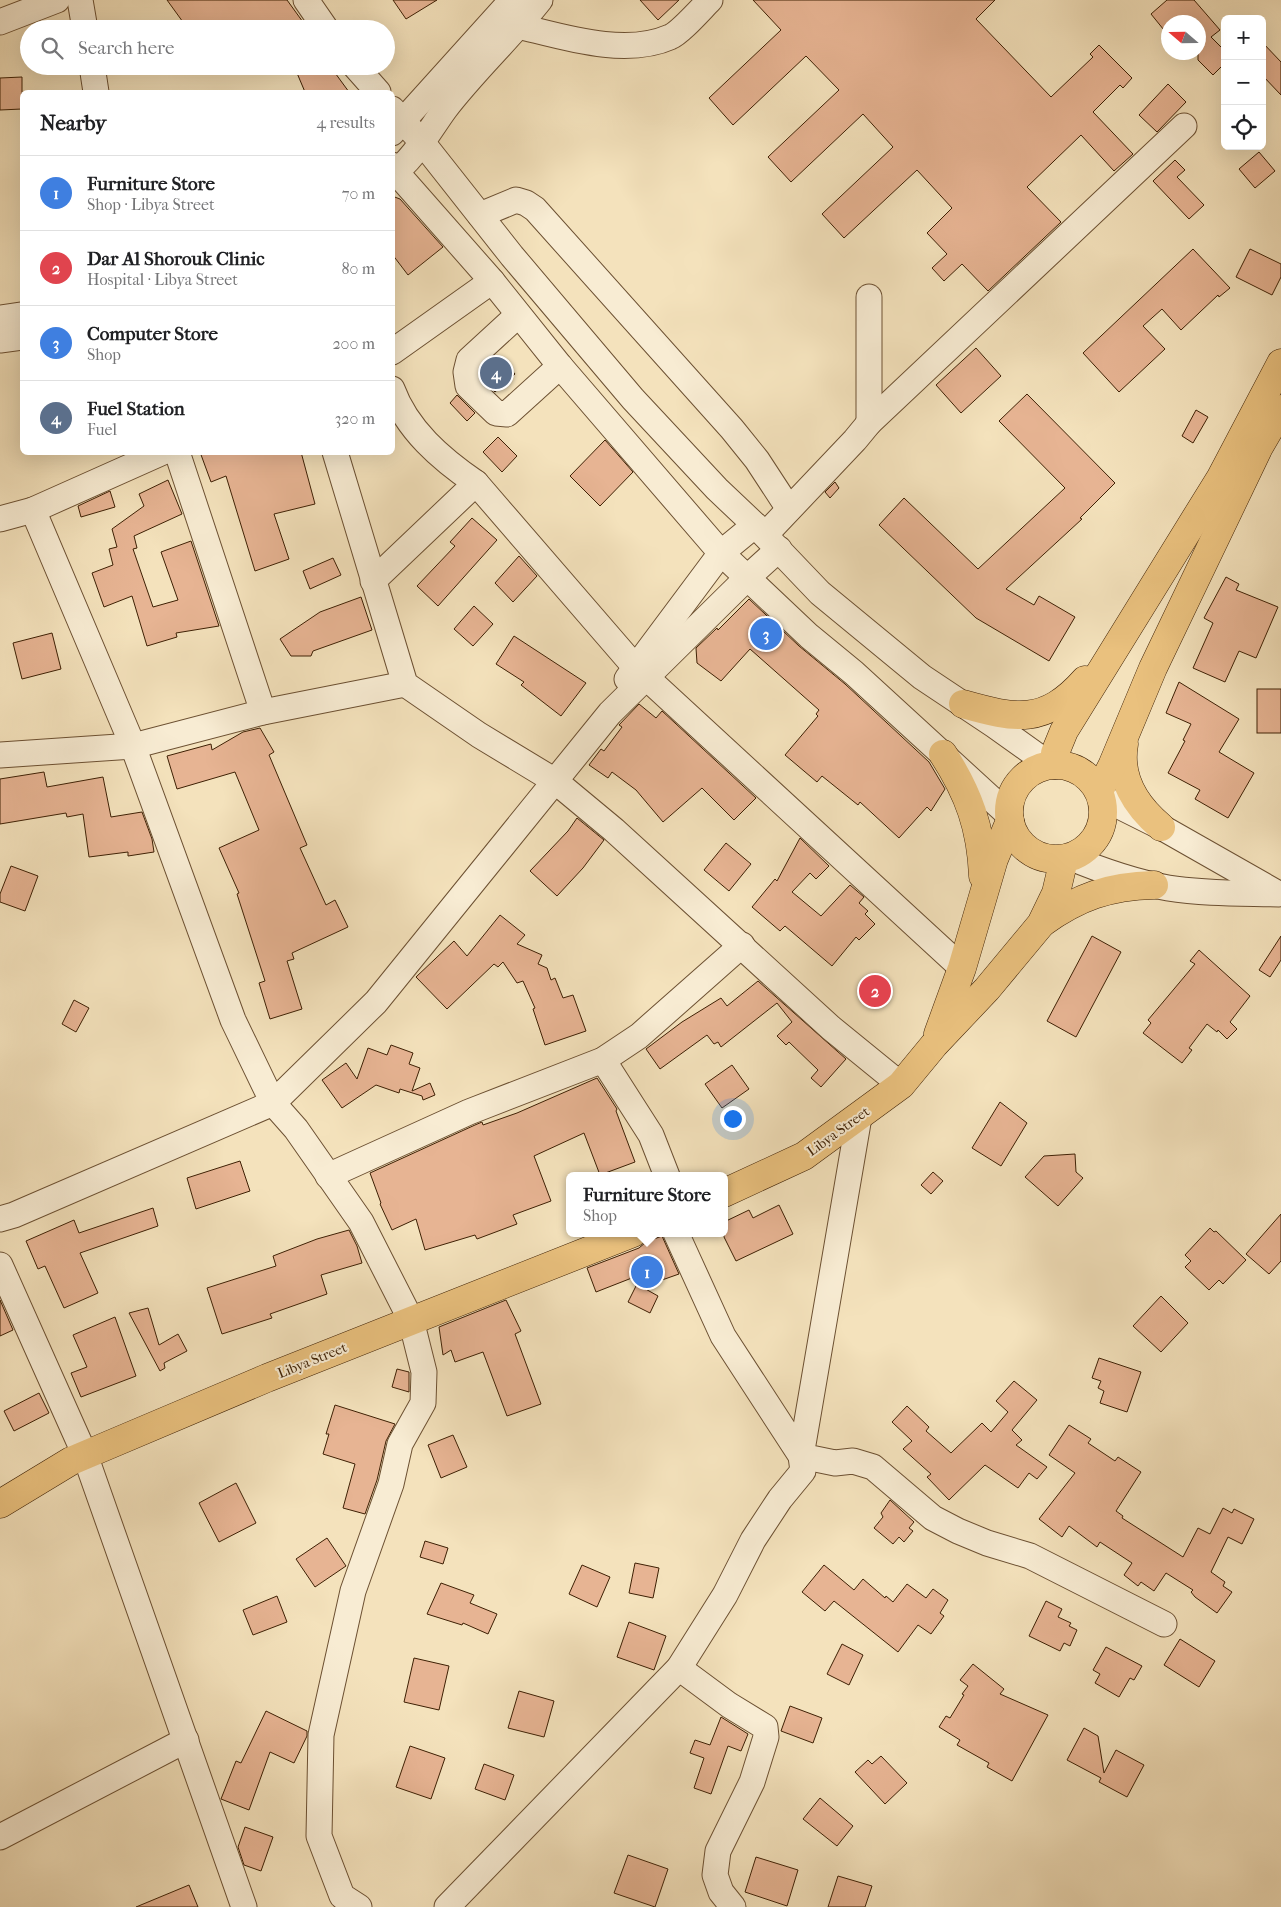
<!DOCTYPE html>
<meta charset="utf-8">
<style>
body{margin:0;font-family:"IM FELL French Canon",serif;background:#f2f2f2;color:#202124}
.controls{position:absolute;right:15px;top:15px;display:grid;overflow:hidden;border-radius:8px;box-shadow:0 5px 20px #0002}
.controls button{width:45px;height:45px;display:grid;place-items:center;padding:0;border:0;border-bottom:1px solid #e0e0e0;background:#fff;color:#202124;font:25px sans-serif}
.compass{position:absolute;left:1161px;top:15px;width:45px;height:45px;border-radius:50%;background:#fff;box-shadow:0 5px 20px #0002;rotate:290deg}
.you{position:absolute;left:732px;top:1118px;width:18px;height:18px;margin:-12px;border:4px solid #fff;border-radius:50%;background:#1a73e8;box-shadow:0 0 0 8px #1a73e833}
.badge{display:grid;place-items:center;width:32px;height:32px;border-radius:50%;background:#8f2418;color:#fff;font-size:16px;font-weight:700}
.pin{position:absolute;translate:-50% -50%;border:2px solid #fff;box-shadow:0 1px 5px #0006}
.popup{position:absolute;left:566px;top:1172px;width:162px;height:65px;box-sizing:border-box;display:grid;place-content:center;border-radius:8px;background:#fff;filter:drop-shadow(0 1px 4px #0005);font-size:16px;white-space:nowrap;color:#757577}
.popup b{font-size:19px;color:#202124}
.popup::after{content:'';position:absolute;left:50%;top:100%;margin-left:-10px;border:10px solid transparent;border-top-color:#fff}
.list{margin:0;padding:0;list-style:none}
h2{display:flex;justify-content:space-between;align-items:center;height:65px;margin:0;padding:0 20px;font-size:21px}
h2 small{font-size:16px;font-weight:400;color:#757577}
.list li{display:grid;grid-template-columns:32px 1fr auto;gap:15px;align-items:center;box-sizing:border-box;height:75px;padding:0 20px;border-top:1px solid #e0e0e0}
.list b{display:block;font-size:19px;white-space:nowrap}
.list p{margin:0;font-size:16px;white-space:nowrap;color:#757577}
.list em{font-size:16px;font-style:normal;color:#757577}
.icon{flex:none;width:28px;height:28px;fill:none;stroke:currentColor;stroke-width:2;stroke-linecap:round;stroke-linejoin:round}
.map{position:relative;flex:none;width:1281px;height:1907px;overflow:hidden}
.search{position:absolute;background:#fff;box-shadow:0 5px 20px #0002;left:20px;top:20px;width:375px;height:55px;display:flex;align-items:center;gap:12px;box-sizing:border-box;padding:0 18px;border-radius:28px;color:#757577;font-size:19px}
.panel{position:absolute;background:#fff;box-shadow:0 5px 20px #0002;left:20px;top:90px;width:375px;height:365px;border-radius:8px}
.map>svg:first-child{display:block}
.building{fill:#e7b493;stroke:#3e2004}
.lines{fill:none;stroke-linecap:round;stroke-linejoin:round}
.minor-casing{stroke:#6c5032;stroke-width:27}
.major-casing{stroke:#3e2004;stroke-width:29}
.minor{stroke:#f8ecd3;stroke-width:25}
.major{stroke:#eac17e;stroke-width:28}
.labels{text-anchor:middle;stroke-width:4;stroke-linejoin:round;paint-order:stroke}
.street-label{font-size:14px;fill:#3e2004;stroke:#f8ecd3}
</style>
<div class="map">
<svg width="1281" height="1907" viewBox="0 0 1281 1907">
<rect width="100%" height="100%" fill="#f4e2bc"/>
<filter id="stains"><feTurbulence type="fractalNoise" baseFrequency=".004" numOctaves="4"/><feColorMatrix values="0 0 0 0 .2 0 0 0 0 .09 0 0 0 0 .02 0 0 0 .5 -.17"/></filter>
<radialGradient id="worn" r=".72"><stop offset=".6" stop-color="#630" stop-opacity="0"/><stop offset="1" stop-color="#630" stop-opacity=".3"/></radialGradient>
<g class="building">
<path d="M167 0H287L308 29H188Z"/>
<path d="M393 0H437L406 19Z"/>
<path d="M640 0H679L658 20Z"/>
<path d="M753 0H995L976 19 1051 97 1093 57 1090 54 1099 45 1132 78 1123 88 1120 85 1093 112 1133 154 1114 171 1081 135 1027 187 1061 222 988 291 962 264 944 281 932 268 947 254 927 233 952 208 917 170 844 238 822 214 893 147 863 114 791 182 768 157 839 90 806 56 733 125 709 98 781 30Z"/>
<path d="M1167 0H1194L1220 30 1211 37 1225 51V63L1213 75 1198 60V22H1168V35L1151 14Z"/>
<path d="M1262 42 1281 62V95L1262 75Z"/>
<path d="M294 66H330L349 92H305Z"/>
<path d="M22 77V109L0 110V78Z"/>
<path d="M1168 84 1186 102 1157 132 1139 115Z"/>
<path d="M1259 152 1275 171 1255 188 1239 169Z"/>
<path d="M1175 160 1185 170 1177 177 1204 205 1189 219 1153 181Z"/>
<path d="M392 196 400 199 443 247 408 275 392 254Z"/>
<path d="M1193 249 1230 288 1219 297 1218 295 1181 330 1162 309 1143 326 1165 349 1119 392 1083 353Z"/>
<path d="M1250 249 1281 264V277L1272 295 1236 277Z"/>
<path d="M976 348 1001 376 961 413 936 385Z"/>
<path d="M501 358 515 374 495 392 482 379 481 376Z"/>
<path d="M1027 394 1115 483 1080 518 1082 519 1006 589 1034 605 1039 596 1075 617 1049 661 976 618 879 525 904 498 978 569 1065 488 999 421Z"/>
<path d="M457 395 475 413 467 421 450 403Z"/>
<path d="M1196 410 1208 417 1193 443 1182 436Z"/>
<path d="M498 437 517 456 502 472 483 452Z"/>
<path d="M605 440 633 472 600 506 570 476Z"/>
<path d="M200 452H301L315 504 274 514 289 559 255 571 226 476 211 482Z"/>
<path d="M168 480 182 514 134 536 137 548 133 549 153 607 178 600 161 552 191 541 219 626 176 633 177 637 147 646 132 596 104 607 92 573 113 565 109 549 117 547 112 529 144 506 139 494Z"/>
<path d="M835 482 839 488 830 498 825 492Z"/>
<path d="M110 491 115 507 81 517 78 506Z"/>
<path d="M472 518 497 540 438 606 417 586 455 546 450 542Z"/>
<path d="M519 556 537 576 513 602 495 583Z"/>
<path d="M333 558 341 575 310 589 303 571Z"/>
<path d="M1226 577 1239 584 1236 590 1278 607 1256 658 1239 651 1225 682 1193 668 1213 623 1204 618Z"/>
<path d="M361 597 372 630 313 651 311 656H291L280 639 320 612Z"/>
<path d="M749 599 799 646 845 684 929 762 945 789 931 811 927 807 899 838 860 802 858 805 822 776 817 782 785 755 818 716 816 714 819 710 750 649 721 681 697 663 696 648 717 628 718 630Z"/>
<path d="M474 606 493 624 473 646 454 629Z"/>
<path d="M52 633 61 669 22 679 13 643Z"/>
<path d="M514 636 586 683 561 716 521 685 524 682 496 664Z"/>
<path d="M1179 682 1239 719 1219 752 1254 773 1228 818 1195 799 1200 790 1168 773 1185 741 1183 740 1191 724 1166 713Z"/>
<rect x="1257" y="689" width="24" height="44"/>
<path d="M639 704 656 718 662 711 756 798 734 820 702 788 663 822 636 790 612 772 608 778 589 765 601 749 604 751 622 727 619 725Z"/>
<path d="M260 728 274 752 269 755 307 845 300 848 326 905 335 900 348 927 292 953 294 959 287 961 302 1009 270 1019 259 983 265 981 237 894 239 893 219 848 259 830 235 772 177 789 167 756 211 744 212 750 243 732Z"/>
<path d="M44 772 47 787 103 777 111 817 142 812 152 839 154 852 128 856V852L89 857 83 814 67 817 66 813 0 824V779Z"/>
<path d="M577 818 604 840 583 868 557 896 530 871 568 831Z"/>
<path d="M800 838 829 866 816 879 810 873 792 892 821 916 850 885 864 897 859 903 868 911 865 914 875 924 859 940 856 937 832 966 785 926 780 931 752 907 775 879 777 881Z"/>
<path d="M726 843 751 864 729 891 704 870Z"/>
<path d="M11 866 38 876 25 911 0 902V894Z"/>
<path d="M500 915 525 935 517 944 542 955 538 964 547 968 551 980 555 978 563 998 573 995 586 1031 545 1045 533 1009 535 1008 523 981 517 983 503 962 498 967 494 964 447 1009 416 977 454 941 467 956Z"/>
<path d="M1092 936 1121 952 1076 1037 1047 1021Z"/>
<path d="M1281 936V960L1270 977 1259 970Z"/>
<path d="M1199 950 1250 996 1230 1022 1237 1029 1227 1039 1218 1030 1217 1032 1207 1024 1189 1048 1192 1050 1182 1063 1143 1033 1151 1023 1148 1020 1195 964 1190 961Z"/>
<path d="M758 981 846 1059 821 1087 811 1078 818 1070 789 1042 786 1045 777 1036 792 1022 777 1003 721 1047 718 1042 714 1044 707 1035 660 1069 646 1049 682 1022 721 998 727 1006Z"/>
<path d="M74 1000 89 1008 76 1032 62 1024Z"/>
<path d="M391 1045 413 1053 409 1064 420 1068 412 1091 430 1083 435 1095 423 1100 422 1096 400 1089 399 1093 376 1085 342 1108 322 1080 346 1063 357 1079 368 1048 387 1055Z"/>
<path d="M732 1065 749 1089 722 1108 705 1084Z"/>
<path d="M597 1078 617 1109 616 1111 635 1162 600 1175 584 1133 534 1156 551 1201 513 1215 517 1224 477 1239 475 1235 425 1250 416 1219 392 1230 380 1204 381 1203 370 1173 475 1125 482 1122 483 1125 517 1113Z"/>
<path d="M1000 1102 1027 1123 1001 1166 972 1148Z"/>
<path d="M1075 1154 1076 1172 1083 1178 1058 1206 1025 1177 1044 1156Z"/>
<path d="M240 1161 250 1191 196 1209 187 1178Z"/>
<path d="M933 1172 943 1181 931 1194 921 1185Z"/>
<path d="M779 1205 793 1234 736 1261 724 1237V1222L749 1210 753 1218Z"/>
<path d="M153 1208 158 1226 80 1253 98 1293 64 1308 45 1266 38 1269 26 1241 74 1220 79 1233Z"/>
<path d="M1281 1214V1261L1269 1274 1246 1254Z"/>
<path d="M1210 1228 1214 1232 1216 1231 1246 1260 1223 1284 1219 1280 1209 1290 1185 1267 1191 1261 1185 1255Z"/>
<path d="M349 1230 357 1246 362 1263 321 1275 327 1294 270 1314 272 1318 222 1334 207 1288 276 1266 273 1256 317 1239Z"/>
<path d="M662 1236 679 1274 642 1287 658 1296 650 1313 628 1302 642 1274 596 1292 587 1268 639 1248 646 1242Z"/>
<path d="M1161 1296 1188 1323 1161 1352 1133 1326Z"/>
<path d="M0 1300 13 1330 0 1336Z"/>
<path d="M506 1300 521 1331 515 1334 541 1404 507 1416 483 1352 455 1362 451 1350 443 1355 439 1327Z"/>
<path d="M148 1308 159 1345 178 1334 187 1351 164 1363 165 1368 160 1371 129 1313Z"/>
<path d="M115 1317 136 1376 81 1397 71 1373 87 1367 73 1335Z"/>
<path d="M1099 1358 1141 1372 1127 1412 1100 1403 1104 1391 1098 1388 1101 1381 1092 1378Z"/>
<path d="M397 1369 409 1372V1392L392 1387Z"/>
<path d="M1014 1381 1037 1400 1012 1430 1022 1440 1016 1445 1047 1467 1037 1479 1029 1473 1018 1488 985 1465 949 1500 927 1477 931 1474 903 1449 912 1441 892 1422 907 1406 929 1427 926 1431 951 1453 982 1423 991 1432 1008 1412 996 1401Z"/>
<path d="M39 1393 49 1413 14 1431 4 1411Z"/>
<path d="M335 1405 395 1424 386 1441 377 1480 365 1514 343 1508 355 1464 323 1454 329 1434H326Z"/>
<path d="M1069 1425 1091 1439 1088 1443 1115 1461 1118 1457 1141 1472 1116 1511 1123 1516 1122 1518 1183 1557 1198 1528 1210 1534 1223 1508 1232 1513 1234 1509 1254 1519 1242 1544 1228 1537 1211 1572 1225 1582 1223 1586 1232 1592 1217 1613 1195 1597 1191 1592 1193 1590 1166 1573 1154 1591 1141 1582 1138 1586 1124 1575 1132 1563 1100 1542 1097 1547 1069 1526 1062 1537 1039 1519 1075 1473 1049 1455Z"/>
<path d="M453 1435 467 1467 441 1478 428 1445Z"/>
<path d="M236 1483 256 1523 219 1542 199 1503Z"/>
<path d="M890 1500 914 1522 909 1528 913 1531 904 1542 899 1537 893 1544 874 1528 883 1517 881 1513Z"/>
<path d="M327 1538 346 1566 315 1587 296 1559Z"/>
<path d="M425 1541 448 1548 443 1564 420 1557Z"/>
<path d="M635 1563 659 1568 653 1598 629 1593Z"/>
<path d="M582 1565 610 1577 597 1607 569 1594Z"/>
<path d="M824 1565 854 1590 863 1579 885 1598 886 1596 893 1602 907 1584 926 1598 933 1589 948 1600 940 1613 944 1616 931 1634 918 1625 898 1652 834 1601 825 1611 802 1592Z"/>
<path d="M441 1583 474 1595 470 1603 497 1614 488 1634 463 1623 462 1625 427 1614Z"/>
<path d="M277 1596 287 1622 253 1635 243 1610Z"/>
<path d="M1046 1601 1062 1609 1058 1617 1071 1623 1069 1626 1077 1630 1070 1646 1064 1643 1060 1651 1029 1636Z"/>
<path d="M629 1622 666 1636 654 1670 617 1657Z"/>
<path d="M1180 1639 1215 1661 1199 1687 1164 1665Z"/>
<path d="M842 1644 863 1655 849 1685 827 1674Z"/>
<path d="M1106 1647 1142 1666 1134 1680 1130 1678 1119 1697 1095 1683 1100 1674 1093 1670Z"/>
<path d="M414 1658 449 1666 439 1710 404 1702Z"/>
<path d="M973 1664 1004 1689 1000 1694 1048 1715 1012 1781 987 1767 989 1763 957 1745 960 1740 939 1727 946 1716 950 1718 964 1695 962 1694 968 1686 960 1680Z"/>
<path d="M519 1691 554 1701 544 1737 508 1728Z"/>
<path d="M790 1706 822 1718 813 1743 781 1731Z"/>
<path d="M266 1711 307 1731V1736L294 1763 270 1752 249 1810 221 1799 236 1761 241 1763Z"/>
<path d="M721 1717 748 1734 741 1751 728 1746 711 1794 694 1788 704 1758 690 1753 695 1740 710 1745Z"/>
<path d="M1084 1728 1098 1736 1104 1773 1116 1750 1144 1765 1127 1797 1099 1782 1101 1778 1067 1760Z"/>
<path d="M410 1746 445 1758 431 1799 396 1787Z"/>
<path d="M881 1756 907 1783 885 1804 855 1772 868 1760 872 1764Z"/>
<path d="M484 1764 514 1775 505 1800 475 1789Z"/>
<path d="M820 1798 853 1826 837 1846 803 1819Z"/>
<path d="M245 1827 273 1837 261 1871 244 1865 238 1847Z"/>
<path d="M628 1855 668 1869 655 1907 614 1893Z"/>
<path d="M756 1857 798 1870 787 1906 745 1892Z"/>
<path d="M838 1876 872 1886 865 1907H828Z"/>
<path d="M189 1885 198 1907H136Z"/>
</g>
<g class="lines">
<defs>
<g id="minor">
<path d="M80 0 85 29"/>
<path d="M306 0 326 29"/>
<path d="M0 22 57 0"/>
<path d="M518 26C564 37 625 57 670 37 680 33 701 9 710 0"/>
<path d="M92 66 96 92"/>
<path d="M355 66 378 92"/>
<path d="M392 109 422 142 512 256 633 399 717 489 755 525 820 593 922 677 994 725 1050 765"/>
<path d="M392 133 512 0"/>
<path d="M392 165 396 172 492 281 560 366 721 553 809 636 854 673 1009 815"/>
<path d="M392 174C412 162 431 128 445 109 474 71 510 38 540 0"/>
<path d="M480 215 516 200 526 203 535 209 732 429 757 460 789 509"/>
<path d="M518 315 469 360 466 372 468 386 496 413 507 414 560 366"/>
<path d="M0 318 22 315"/>
<path d="M0 340 22 337"/>
<path d="M392 352 492 281"/>
<path d="M392 389C407 430 441 459 476 483L635 667 962 968"/>
<path d="M869 423V297"/>
<path d="M177 452 263 712"/>
<path d="M335 452 405 684 479 735 555 781 614 830 831 1028 901 1085"/>
<path d="M33 510 133 746 233 1020 273 1103 296 1129 361 1222 411 1320 424 1372 423 1403 400 1444 391 1484 353 1591 321 1735 319 1836 342 1896 359 1907"/>
<path d="M0 519 33 510 163 452"/>
<path d="M765 535 855 440 869 423 1184 126"/>
<path d="M373 581 476 483"/>
<path d="M627 679 721 553 755 525"/>
<path d="M0 755 133 746 263 712 405 684"/>
<path d="M1101 797 1161 827 1277 893"/>
<path d="M1069 857C1100 870 1135 882 1168 888 1205 894 1242 893 1279 894"/>
<path d="M603 1060 651 1135 667 1176"/>
<path d="M859 1117 801 1456 835 1463 853 1461 873 1467 933 1518 958 1531 987 1543 1030 1556 1164 1624"/>
<path d="M328 1176 469 1112 603 1060 639 1036 742 945"/>
<path d="M0 1219 14 1215 273 1103 376 1002 610 713 748 577 779 549"/>
<path d="M0 1265 85 1455 244 1907"/>
<path d="M679 1668 729 1705 765 1727 766 1737 752 1782 718 1851 715 1875 721 1892 733 1907"/>
<path d="M0 1837 186 1740"/>
<path d="M447 1907 679 1668 725 1595 753 1540 780 1499 803 1471 801 1456 723 1336 676 1233"/>
</g>
<g id="major">
<path d="M963 704C1016 719 1045 725 1085 680"/>
<path d="M1124 744C1118 778 1136 806 1161 827"/>
<path d="M943 754C969 794 981 828 983 876"/>
<path d="M1055 765V753L1064 731 1221 477 1281 363"/>
<circle cx="1056" cy="812" r="47"/>
<path d="M1099 791 1112 766 1153 668 1259 447 1281 409"/>
<path d="M1042 923C1078 897 1109 886 1154 885"/>
<path d="M938 1034 962 968 994 859 1010 821"/>
<path d="M724 1193 804 1156 901 1085 934 1045 987 989 1041 924 1056 893 1064 859"/>
<path d="M0 1504 71 1461 267 1378 633 1233"/>
</g>
</defs>
<use href="#minor" class="minor-casing"/>
<use href="#major" class="major-casing"/>
<use href="#minor" class="minor"/>
<use href="#major" class="major"/>
</g>
<g class="labels">
<g class="street-label">
<text transform="translate(838 1131) rotate(-36)" y="5">Libya Street</text>
<text transform="translate(312 1360) rotate(-22)" y="5">Libya Street</text>
</g>
</g>
<rect width="100%" height="100%" filter="url(#stains)"/>
<rect width="100%" height="100%" fill="url(#worn)"/>
</svg>
<div class="controls">
<button>+</button>
<button>−</button>
<button><svg class="icon" aria-label="locate" viewBox="0 0 24 24"><circle cx="12" cy="12" r="6"/><path d="M12 2v4M12 18v4M2 12h4M18 12h4"/></svg></button>
</div>
<svg class="compass" viewBox="-18 -18 36 36"><path d="M0-13l5 13h-10z" fill="#e53935"/><path d="M0 13l5-13h-10z" fill="#757577"/></svg>
<div class="you"></div>
<div class="pin badge" style="left:647px;top:1272px;background:#3f7fe0">1</div>
<div class="popup"><b>Furniture Store</b>Shop</div>
<div class="pin badge" style="left:875px;top:991px;background:#e0444e">2</div>
<div class="pin badge" style="left:766px;top:634px;background:#3f7fe0">3</div>
<div class="pin badge" style="left:496px;top:373px;background:#5c6f8a">4</div>
<div class="search"><svg class="icon" aria-label="search" viewBox="0 0 24 24"><circle cx="10" cy="10" r="6"/><path d="M15 15l6 6"/></svg>Search here</div>
<section class="panel">
<h2>Nearby<small>4 results</small></h2>
<ul class="list">
<li><span class="badge" style="background:#3f7fe0">1</span><div><b>Furniture Store</b><p>Shop · Libya Street</p></div><em>70 m</em></li>
<li><span class="badge" style="background:#e0444e">2</span><div><b>Dar Al Shorouk Clinic</b><p>Hospital · Libya Street</p></div><em>80 m</em></li>
<li><span class="badge" style="background:#3f7fe0">3</span><div><b>Computer Store</b><p>Shop</p></div><em>200 m</em></li>
<li><span class="badge" style="background:#5c6f8a">4</span><div><b>Fuel Station</b><p>Fuel</p></div><em>320 m</em></li>
</ul>
</section>
</div>
